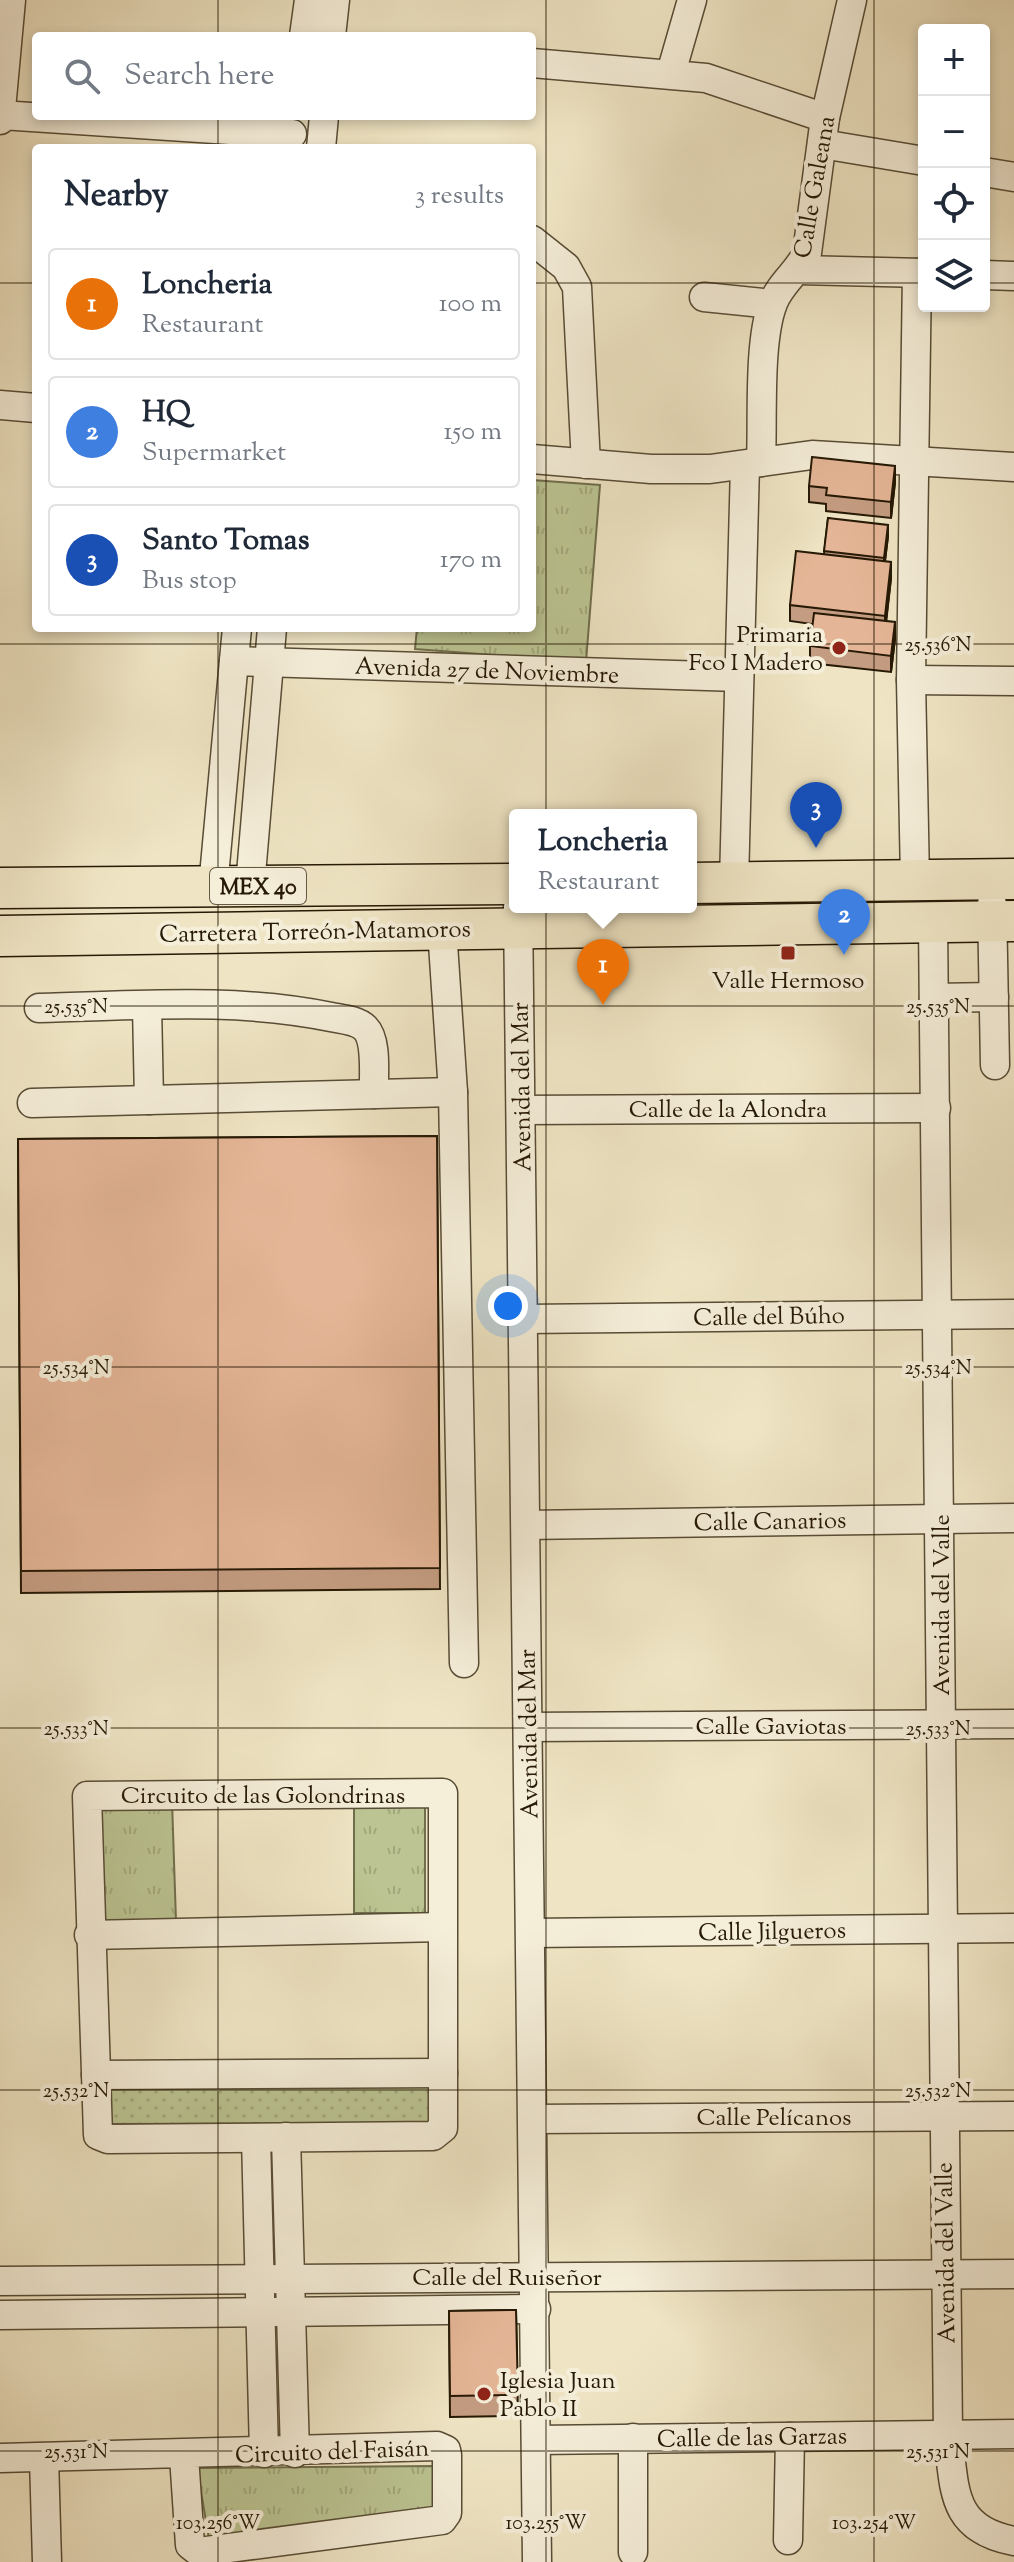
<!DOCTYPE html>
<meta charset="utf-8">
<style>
body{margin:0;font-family:"Sorts Mill Goudy",serif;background:#f2f2f3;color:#1f2937}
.controls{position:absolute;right:24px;top:24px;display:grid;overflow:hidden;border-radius:8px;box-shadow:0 4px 12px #0003}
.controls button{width:72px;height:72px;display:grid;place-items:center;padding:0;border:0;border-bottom:2px solid #e0e1e3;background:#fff;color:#1f2937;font:40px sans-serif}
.you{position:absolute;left:508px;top:1306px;width:28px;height:28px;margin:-20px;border:6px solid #fff;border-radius:50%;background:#1a73e8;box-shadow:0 0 0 12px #1a73e833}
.badge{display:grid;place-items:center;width:52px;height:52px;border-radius:50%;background:#0f766e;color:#fff;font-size:26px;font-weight:700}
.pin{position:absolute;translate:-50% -66px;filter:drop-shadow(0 2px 4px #0008)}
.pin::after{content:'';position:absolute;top:42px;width:28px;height:24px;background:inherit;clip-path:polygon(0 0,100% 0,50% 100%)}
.popup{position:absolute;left:509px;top:809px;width:188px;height:104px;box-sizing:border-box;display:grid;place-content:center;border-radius:8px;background:#fff;filter:drop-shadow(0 2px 6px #0005);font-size:26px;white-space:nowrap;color:#747a83}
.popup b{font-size:30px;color:#1f2937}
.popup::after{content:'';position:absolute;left:50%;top:100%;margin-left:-16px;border:16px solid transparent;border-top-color:#fff}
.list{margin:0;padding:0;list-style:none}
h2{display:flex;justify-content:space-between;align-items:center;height:104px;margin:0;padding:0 32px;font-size:34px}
h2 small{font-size:26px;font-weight:400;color:#747a83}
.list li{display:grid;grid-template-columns:52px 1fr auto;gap:24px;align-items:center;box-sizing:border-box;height:112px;margin:0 16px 16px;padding:0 16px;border:2px solid #e0e1e3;border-radius:8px}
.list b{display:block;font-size:30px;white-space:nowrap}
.list p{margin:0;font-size:26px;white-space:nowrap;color:#747a83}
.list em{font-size:26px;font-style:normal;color:#747a83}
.icon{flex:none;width:44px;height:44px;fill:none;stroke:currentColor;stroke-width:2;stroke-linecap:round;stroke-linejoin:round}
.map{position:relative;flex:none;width:1014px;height:2562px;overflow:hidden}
.search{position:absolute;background:#fff;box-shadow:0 4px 12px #0003;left:32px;top:32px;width:504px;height:88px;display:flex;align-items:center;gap:20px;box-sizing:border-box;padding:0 28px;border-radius:8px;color:#747a83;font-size:30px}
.panel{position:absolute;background:#fff;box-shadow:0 4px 12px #0003;left:32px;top:144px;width:504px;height:488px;border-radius:8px}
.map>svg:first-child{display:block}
.grass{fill:url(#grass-tufts);stroke:#706e4c;stroke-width:2}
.garden{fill:url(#garden-dots);stroke:#706e4c;stroke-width:2}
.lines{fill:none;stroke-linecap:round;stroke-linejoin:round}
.minor-casing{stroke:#584c35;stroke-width:31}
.highway-casing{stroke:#261905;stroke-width:43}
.minor{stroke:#f5eed9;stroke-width:28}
.highway{stroke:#efe5c4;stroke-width:40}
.wall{fill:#c49c81;stroke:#261905;stroke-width:2}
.shaded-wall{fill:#a07f69;stroke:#261905;stroke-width:2}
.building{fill:#e4b596;stroke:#261905;stroke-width:2}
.ticks{fill:none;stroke:#261905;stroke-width:2;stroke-opacity:0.45}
.poi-dot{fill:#8f2418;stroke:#f5eed9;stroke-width:3}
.labels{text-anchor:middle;stroke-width:8;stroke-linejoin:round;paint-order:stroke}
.shield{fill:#f5eed9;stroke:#645945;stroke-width:2}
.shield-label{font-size:22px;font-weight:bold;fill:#261905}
.street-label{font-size:24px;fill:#261905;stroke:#f5eed9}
.poi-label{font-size:24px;fill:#261905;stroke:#f5eed9;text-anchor:end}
.ticks-label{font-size:20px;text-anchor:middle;fill:#261905;stroke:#f5eed9;stroke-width:8;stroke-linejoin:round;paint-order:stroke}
</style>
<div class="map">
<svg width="1014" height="2562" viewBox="0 0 1014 2562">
<defs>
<pattern id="grass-tufts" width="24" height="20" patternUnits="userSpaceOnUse" patternTransform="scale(2)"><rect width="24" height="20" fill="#bbc492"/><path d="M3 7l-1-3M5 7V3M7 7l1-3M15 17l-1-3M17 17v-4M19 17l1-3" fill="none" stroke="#a1a87c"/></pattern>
<pattern id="garden-dots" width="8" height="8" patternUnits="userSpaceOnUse" patternTransform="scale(2)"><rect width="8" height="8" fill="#bbc492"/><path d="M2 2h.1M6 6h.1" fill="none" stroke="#a1a87c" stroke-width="1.8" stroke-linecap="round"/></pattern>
</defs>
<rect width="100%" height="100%" fill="#efe5c4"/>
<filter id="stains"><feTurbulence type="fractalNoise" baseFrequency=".0025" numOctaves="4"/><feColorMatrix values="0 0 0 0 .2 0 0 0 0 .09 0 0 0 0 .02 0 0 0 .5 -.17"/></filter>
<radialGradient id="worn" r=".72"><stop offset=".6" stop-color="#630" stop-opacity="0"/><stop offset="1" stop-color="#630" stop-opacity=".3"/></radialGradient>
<g class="grass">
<path d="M532 480 600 485 586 662 415 649 417 628H532Z"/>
<path d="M354 1800 425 1801V1913H354Z"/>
<path d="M172 1801 176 1921 102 1924 98 1804Z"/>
<path d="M435 2466 437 2509 209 2539 197 2468Z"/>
</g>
<path class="garden" d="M431 2080V2123L108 2124 107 2085Z"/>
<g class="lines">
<defs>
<g id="minor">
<path d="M304 36 309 0"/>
<path d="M331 36 335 0"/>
<path d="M532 63 706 78 825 118"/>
<path d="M671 73 692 0"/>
<path d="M0 115 292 134"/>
<path d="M0 120 11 0"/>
<path d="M822 144 924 161"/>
<path d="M321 148 324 116"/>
<path d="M984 172 1014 177"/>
<path d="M532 240 566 267 577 287 586 464"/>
<path d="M799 270 924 273"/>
<path d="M984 275 1014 276"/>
<path d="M704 297 772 304"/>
<path d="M0 405 36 408"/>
<path d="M532 459 651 469H710L812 455 1014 467"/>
<path d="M761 462C763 419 758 341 773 303 780 284 798 272 807 253L825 118 852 0"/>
<path d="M234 661 739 677"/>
<path d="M911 680 1014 681"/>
<path d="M915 880 911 680 917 273"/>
<path d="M734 882 745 465"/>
<path d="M250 886 272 628"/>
<path d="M213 887 237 628"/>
<path d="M992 904 995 1065"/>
<path d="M518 907 537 2562"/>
<path d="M933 922 948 2435C955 2489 950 2529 1014 2541"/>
<path d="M442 929 453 1092 464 1663"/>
<path d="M934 998 994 997"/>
<path d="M147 1006 149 1100"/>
<path d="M39 1008C136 1006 234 997 331 1017 341 1019 357 1020 365 1028 378 1041 373 1077 374 1094"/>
<path d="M32 1103 453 1092"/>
<path d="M521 1110 936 1108"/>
<path d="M525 1319 1014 1314"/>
<path d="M526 1525 1014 1518"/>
<path d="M528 1727 1014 1724"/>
<path d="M443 1793V2128L433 2136 108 2139 98 2135 87 1796Z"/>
<path d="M531 1933 1014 1928"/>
<path d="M89 1935 442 1927"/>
<path d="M96 2075 443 2073"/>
<path d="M533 2119 1014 2116"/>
<path d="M286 2137 295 2453"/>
<path d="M256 2138 264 2453"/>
<path d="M0 2281 1014 2274"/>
<path d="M0 2315 536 2309"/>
<path d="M633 2438V2552"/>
<path d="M537 2440 1014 2434"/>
<path d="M0 2458 437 2446 446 2450 447 2455V2513L442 2520 199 2552 190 2545 184 2456"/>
<path d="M44 2458 47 2562"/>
<path d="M788 2540 790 2437"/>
</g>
<g id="highway">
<path d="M691 883 1014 879"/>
<path d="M0 888 515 884"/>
<path d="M0 936 1014 921"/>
</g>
</defs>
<use href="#minor" class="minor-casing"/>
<use href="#highway" class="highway-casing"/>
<use href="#minor" class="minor"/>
<use href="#highway" class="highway"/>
</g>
<g class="wall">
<path d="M895 482 891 518 826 511V504L809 502V486Z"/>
<path d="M828 518 888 536 885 561 891 578 886 621 895 639 891 672 810 663V646L812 624 790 621V605L824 554Z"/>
<path d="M437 1136 440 1589 21 1593 18 1139Z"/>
<path d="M516 2310 518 2416 450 2417 449 2311Z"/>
</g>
<g class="shaded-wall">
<path d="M895 466V482L891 518V502Z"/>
<path d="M888 525V536L884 569V558Z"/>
<path d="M891 562V578L885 632V616Z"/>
<path d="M895 622V639L891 672V656Z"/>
</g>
<g class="building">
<path d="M812 457 895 466 891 502 826 495 827 488 809 486Z"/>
<path d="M828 518 888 525 884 558 824 551Z"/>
<path d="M796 551 891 562 885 616 790 605Z"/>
<path d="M814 613 895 622 891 656 810 646Z"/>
<path d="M437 1136 440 1568 21 1571 18 1139Z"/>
<path d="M516 2310 518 2395 450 2396 449 2311Z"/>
</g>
<path class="ticks" d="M218 0V36M546 0V2562M874 0V2562M218 116V148M0 283H36M532 283H924M984 283H1014M218 628V2562M0 644H1014M0 1006H1014M0 1367H1014M0 1728H1014M0 2090H1014M0 2451H1014"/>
<g class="poi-dot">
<circle cx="839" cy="648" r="8"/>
<rect x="780" y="945" width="16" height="16" rx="4"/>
<circle cx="484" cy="2394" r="8"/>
</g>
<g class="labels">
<rect class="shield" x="210" y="868" width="96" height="36" rx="6"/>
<g class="shield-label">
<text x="258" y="894">MEX 40</text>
</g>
<g class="street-label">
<text transform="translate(814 187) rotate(-80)" y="8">Calle Galeana</text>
<text transform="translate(487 670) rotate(2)" y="8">Avenida 27 de Noviembre</text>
<text transform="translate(315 931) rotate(-1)" y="8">Carretera Torreón-Matamoros</text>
<text transform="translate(521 1087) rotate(-91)" y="8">Avenida del Mar</text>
<text x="728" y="1117">Calle de la Alondra</text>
<text transform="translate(769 1316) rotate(-1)" y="8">Calle del Búho</text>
<text transform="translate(770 1521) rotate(-1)" y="8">Calle Canarios</text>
<text transform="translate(941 1605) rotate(-90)" y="8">Avenida del Valle</text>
<text x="771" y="1734">Calle Gaviotas</text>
<text transform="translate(528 1734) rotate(-91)" y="8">Avenida del Mar</text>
<text x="263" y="1803">Circuito de las Golondrinas</text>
<text transform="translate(772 1931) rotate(-1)" y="8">Calle Jilgueros</text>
<text x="774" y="2125">Calle Pelícanos</text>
<text transform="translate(945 2253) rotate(-91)" y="8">Avenida del Valle</text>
<text x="507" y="2285">Calle del Ruiseñor</text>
<text transform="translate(752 2437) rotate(-1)" y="8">Calle de las Garzas</text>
<text transform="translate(332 2451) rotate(-2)" y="8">Circuito del Faisán</text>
</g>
<g class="poi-label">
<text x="823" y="642">Primaria<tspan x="823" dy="28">Fco I Madero</tspan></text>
<text x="788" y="988" text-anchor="middle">Valle Hermoso</text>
<text x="500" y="2388" text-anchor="start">Iglesia Juan<tspan x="500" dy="28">Pablo II</tspan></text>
</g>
</g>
<g class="ticks-label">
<text x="938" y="651">25.536°N</text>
<text x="76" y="1013">25.535°N</text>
<text x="938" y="1013">25.535°N</text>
<text x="76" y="1374">25.534°N</text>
<text x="938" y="1374">25.534°N</text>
<text x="76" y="1735">25.533°N</text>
<text x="938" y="1735">25.533°N</text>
<text x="76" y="2097">25.532°N</text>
<text x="938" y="2097">25.532°N</text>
<text x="76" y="2458">25.531°N</text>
<text x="938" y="2458">25.531°N</text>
<text x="218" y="2529">103.256°W</text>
<text x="546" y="2529">103.255°W</text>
<text x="874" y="2529">103.254°W</text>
</g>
<rect width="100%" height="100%" filter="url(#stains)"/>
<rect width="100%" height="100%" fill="url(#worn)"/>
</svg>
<div class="controls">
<button>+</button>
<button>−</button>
<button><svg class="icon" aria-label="locate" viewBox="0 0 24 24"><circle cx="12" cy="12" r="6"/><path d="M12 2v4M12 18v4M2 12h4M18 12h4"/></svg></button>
<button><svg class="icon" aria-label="layers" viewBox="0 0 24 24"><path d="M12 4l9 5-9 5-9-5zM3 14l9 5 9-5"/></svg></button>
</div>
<div class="you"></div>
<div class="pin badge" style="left:603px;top:1005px;background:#e8710a">1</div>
<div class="popup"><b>Loncheria</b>Restaurant</div>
<div class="pin badge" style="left:844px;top:955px;background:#3f7fe0">2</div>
<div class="pin badge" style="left:816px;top:848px;background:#1a4fb4">3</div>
<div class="search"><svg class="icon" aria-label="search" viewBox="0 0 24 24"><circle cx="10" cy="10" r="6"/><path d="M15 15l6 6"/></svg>Search here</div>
<section class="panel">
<h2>Nearby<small>3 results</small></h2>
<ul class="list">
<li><span class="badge" style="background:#e8710a">1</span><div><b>Loncheria</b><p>Restaurant</p></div><em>100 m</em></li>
<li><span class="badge" style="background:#3f7fe0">2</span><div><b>HQ</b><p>Supermarket</p></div><em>150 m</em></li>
<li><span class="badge" style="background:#1a4fb4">3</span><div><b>Santo Tomas</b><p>Bus stop</p></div><em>170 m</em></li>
</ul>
</section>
</div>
